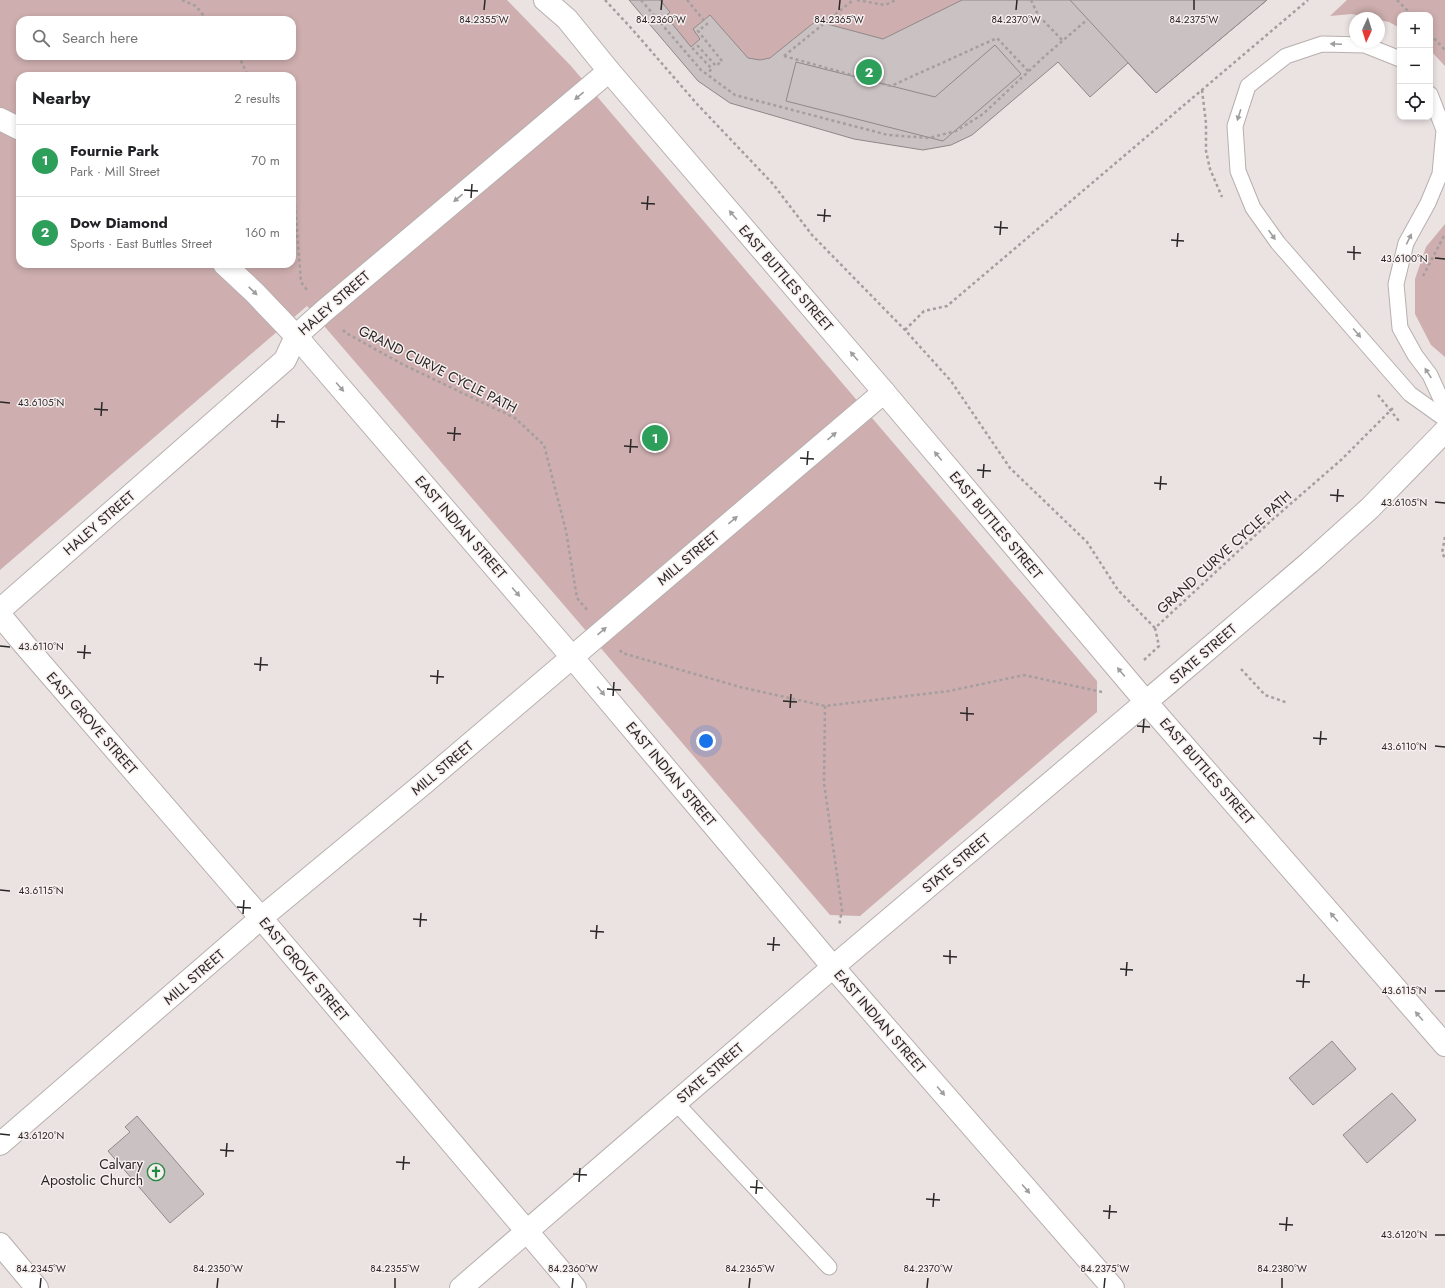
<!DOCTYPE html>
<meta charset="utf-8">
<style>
body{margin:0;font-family:Jost,sans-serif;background:#f6f6f6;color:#202124}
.controls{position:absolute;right:12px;top:12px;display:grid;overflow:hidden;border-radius:8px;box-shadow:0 2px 6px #0003}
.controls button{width:36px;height:36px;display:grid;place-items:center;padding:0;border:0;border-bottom:1px solid #e0e0e0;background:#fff;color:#202124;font:20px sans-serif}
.compass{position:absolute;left:1349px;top:12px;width:36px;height:36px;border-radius:50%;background:#fff;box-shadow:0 2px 6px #0003;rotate:184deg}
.you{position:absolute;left:706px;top:741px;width:14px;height:14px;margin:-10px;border:3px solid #fff;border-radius:50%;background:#1a73e8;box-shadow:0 0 0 6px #1a73e833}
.badge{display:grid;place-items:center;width:26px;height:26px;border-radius:50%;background:#208a41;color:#fff;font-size:13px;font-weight:700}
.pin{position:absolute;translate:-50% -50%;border:2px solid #fff;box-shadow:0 1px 4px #0006}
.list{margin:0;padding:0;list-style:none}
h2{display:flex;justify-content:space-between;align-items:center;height:52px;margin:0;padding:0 16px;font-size:17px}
h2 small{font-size:13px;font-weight:400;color:#757577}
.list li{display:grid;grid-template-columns:26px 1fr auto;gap:12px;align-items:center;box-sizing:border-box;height:72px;padding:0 16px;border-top:1px solid #e0e0e0}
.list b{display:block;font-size:15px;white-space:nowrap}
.list p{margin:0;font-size:13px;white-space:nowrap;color:#757577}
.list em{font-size:13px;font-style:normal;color:#757577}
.icon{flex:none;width:22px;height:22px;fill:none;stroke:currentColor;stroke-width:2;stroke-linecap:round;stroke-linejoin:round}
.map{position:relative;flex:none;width:1445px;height:1288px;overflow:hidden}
.search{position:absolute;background:#fff;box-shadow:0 2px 6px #0003;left:16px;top:16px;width:280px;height:44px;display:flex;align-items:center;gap:10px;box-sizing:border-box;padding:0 14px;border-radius:12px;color:#757577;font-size:15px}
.panel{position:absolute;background:#fff;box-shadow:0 2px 6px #0003;left:16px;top:72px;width:280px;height:196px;border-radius:12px}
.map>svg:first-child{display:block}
.green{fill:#ceaeaf;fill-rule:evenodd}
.building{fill:#cac1c2;stroke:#918989}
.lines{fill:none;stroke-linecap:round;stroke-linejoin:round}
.service-casing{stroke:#b8afaf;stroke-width:17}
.minor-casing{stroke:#b8afaf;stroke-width:24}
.tertiary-casing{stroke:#b8afaf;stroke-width:24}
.trunk-casing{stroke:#b8afaf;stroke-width:24}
.path{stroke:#a59e9e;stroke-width:2.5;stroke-dasharray:3 3;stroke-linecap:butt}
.service{stroke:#fff;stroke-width:15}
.minor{stroke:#fff;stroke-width:22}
.tertiary{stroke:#fff;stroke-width:22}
.trunk{stroke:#fff;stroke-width:22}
.oneway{fill:#9f9e9e}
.ticks{fill:none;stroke:#2a2727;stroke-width:1.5}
.labels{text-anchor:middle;stroke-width:3;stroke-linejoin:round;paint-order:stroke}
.street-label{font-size:14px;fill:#2a2727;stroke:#f8efef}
.poi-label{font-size:14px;fill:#2a2727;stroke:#f8efef;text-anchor:end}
.ticks-label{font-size:10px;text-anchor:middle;fill:#2a2727;stroke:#f8efef;stroke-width:3;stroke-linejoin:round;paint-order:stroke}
</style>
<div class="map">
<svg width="1445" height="1288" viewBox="0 0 1445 1288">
<rect width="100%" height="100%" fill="#ebe2e2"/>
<g class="green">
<path d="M0 0H507L571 66 1097 681V712L860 916 830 915 307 306 0 570ZM20 20H292V56H20ZM20 76H292V264H20Z"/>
<path d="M629 0H1267L1156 93 1128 63 1090 97 1058 62 972 135 951 145 923 150 854 139 730 103 698 81Z"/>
<path d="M1347 0H1445V66L1430 50V15H1400V28L1389 22 1379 20V18H1370L1352 14 1330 16Z"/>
<path d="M1445 224V357L1431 345 1415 314V279L1426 247Z"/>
</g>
<g class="building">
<path d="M629 0H660L670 12 666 16 691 47 700 39 693 29 710 15 748 58 760 60 770 58 816 21 883 39 962 0H1267L1156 93 1128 63 1090 97 1058 62 972 135 951 145 923 150 854 139 730 103 698 81Z"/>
<path d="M1070 0H1267L1156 93Z"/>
<path d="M995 45 1021 74 943 141 786 101 796 62 935 97Z"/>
<path d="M1332 1041 1356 1069 1313 1105 1289 1078Z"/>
<path d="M1392 1093 1416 1120 1367 1163 1343 1135Z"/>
<path d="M137 1116 204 1194 170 1223 108 1151 130 1132 125 1127Z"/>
</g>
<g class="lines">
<defs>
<g id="service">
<path d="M1400 59 1365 45 1322 44 1286 56 1248 86 1235 126 1238 171 1253 208 1278 243 1410 394 1445 419"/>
<path d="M1430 94 1444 130 1440 174 1428 203 1406 243 1396 284 1400 328 1415 355 1430 375 1445 408"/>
<path d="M676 1103 829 1267"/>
</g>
<g id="minor">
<path d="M0 610 285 360 296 336 324 311 609 71"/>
<path d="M0 615 24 644 261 918 575 1288"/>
<path d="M0 1144 261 918 423 784 884 392"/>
<path d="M0 1244 37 1288"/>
<path d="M461 1288 833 967 1146 702"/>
</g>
<path id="tertiary" d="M1146 702 1310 562 1370 508 1445 431"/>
<g id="trunk">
<path d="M545 0 567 19 609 71 884 392 1146 702 1445 1045"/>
<path d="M0 119 20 129"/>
<path d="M224 264 255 293 296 336 572 657 833 967 1113 1288"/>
</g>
</defs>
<use href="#service" class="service-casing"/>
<use href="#minor" class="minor-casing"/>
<use href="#tertiary" class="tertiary-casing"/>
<use href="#trunk" class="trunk-casing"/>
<g class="path">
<path d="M182 0 196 6 207 20"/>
<path d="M605 0 632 29 697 104 773 184 812 235 905 330 951 381 1010 468 1087 542 1118 590 1155 628"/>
<path d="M641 0 701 70 735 95 888 135 929 138 956 131 983 114 1046 55 1088 19"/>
<path d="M687 0 707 24 698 31 722 61 716 66 698 46 693 49 712 69 707 73"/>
<path d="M857 0 885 5 896 0"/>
<path d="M1031 0 1038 15 1063 41"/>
<path d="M1397 0 1412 15"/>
<path d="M1430 34 1445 50"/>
<path d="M237 56 241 61 248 76"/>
<path d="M784 56 891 86 997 38 1029 72"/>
<path d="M784 56 853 0"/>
<path d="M1202 90 1206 123V151L1210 169 1222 197"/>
<path d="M292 169 301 282 307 290"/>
<path d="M1423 276 1445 234"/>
<path d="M343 330 346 333 404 365 515 418 544 445 566 531 577 598 588 611"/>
<path d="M905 330 924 311 947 306 1308 0"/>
<path d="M1378 395 1399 421"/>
<path d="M1445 537 1442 553 1445 558"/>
<path d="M620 650 622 653 740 687 825 706 949 691 1024 675 1102 692"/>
<path d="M1144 660 1159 646 1155 628 1272 520 1341 460 1393 408"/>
<path d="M1241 669 1265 695 1288 703"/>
<path d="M825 706 824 783 842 910 839 926"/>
</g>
<use href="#service" class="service"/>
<use href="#minor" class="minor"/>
<use href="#tertiary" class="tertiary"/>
<use href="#trunk" class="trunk"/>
</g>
<defs><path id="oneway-solid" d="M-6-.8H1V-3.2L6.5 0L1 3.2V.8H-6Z"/></defs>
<g class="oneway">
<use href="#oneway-solid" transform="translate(1336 44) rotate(-178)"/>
<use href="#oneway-solid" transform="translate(579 96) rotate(140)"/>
<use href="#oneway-solid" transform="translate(1239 115) rotate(108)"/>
<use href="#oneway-solid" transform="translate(458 198) rotate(140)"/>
<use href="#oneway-solid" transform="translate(733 215) rotate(-131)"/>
<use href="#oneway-solid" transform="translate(1272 235) rotate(55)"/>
<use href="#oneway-solid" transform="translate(1409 239) rotate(-64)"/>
<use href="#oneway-solid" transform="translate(253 291) rotate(44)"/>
<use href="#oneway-solid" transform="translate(1357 333) rotate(49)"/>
<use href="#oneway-solid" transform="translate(854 356) rotate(-131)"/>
<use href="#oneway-solid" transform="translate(1428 373) rotate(-123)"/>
<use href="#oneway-solid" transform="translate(340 387) rotate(49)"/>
<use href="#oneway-solid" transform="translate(832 436) rotate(-40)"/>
<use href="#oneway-solid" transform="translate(938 456) rotate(-130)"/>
<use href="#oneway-solid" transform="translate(733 520) rotate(-40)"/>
<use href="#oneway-solid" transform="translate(516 592) rotate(49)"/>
<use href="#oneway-solid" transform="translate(602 631) rotate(-41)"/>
<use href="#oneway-solid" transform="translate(1121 672) rotate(-130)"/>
<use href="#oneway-solid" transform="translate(601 691) rotate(50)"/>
<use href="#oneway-solid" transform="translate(1334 917) rotate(-131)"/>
<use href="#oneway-solid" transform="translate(1419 1016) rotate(-131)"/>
<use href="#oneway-solid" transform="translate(941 1091) rotate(49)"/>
<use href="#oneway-solid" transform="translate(1026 1189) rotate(49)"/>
</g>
<path class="ticks" d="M484 10 485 0M661 10 662 0M839 10 840 0M1016 10 1017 0M1194 10V0M464 190 478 191M471 198 472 184M641 203 655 204M647 210 648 196M817 215 831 216M824 222 825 209M994 227 1008 228M1000 235 1001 221M1171 240 1184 241M1177 247 1178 233M1347 252 1361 253M1435 258 1445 259M1354 260V246M0 402 10 403M94 409 108 410M101 416 102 402M271 421 285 422M277 428 278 414M447 433 461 434M454 441 455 427M624 446 638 447M630 453 631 439M800 458 814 459M807 465 808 451M977 470 991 471M983 478 984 464M1154 483 1167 484M1160 490 1161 476M1330 495 1344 496M1337 502 1338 489M1435 502 1445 503M0 646 10 647M77 652 91 653M84 659 85 645M254 664 268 665M260 671 261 657M430 676 444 677M437 684 438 670M607 689 621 690M613 696 614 682M783 701 797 702M790 708 791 694M960 713 974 714M967 721V707M1137 726 1150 727M1143 733 1144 719M1313 738 1327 739M1320 745 1321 731M1435 746 1445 747M0 890 10 891M237 907 251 908M243 914 244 900M413 919 427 920M420 927 421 913M590 931 604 932M596 939 597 925M767 944 780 945M773 951 774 937M943 956 957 957M950 964V950M1120 969 1133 970M1126 976 1127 962M1296 981 1310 982M1303 988 1304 974M1435 991H1445M0 1134 10 1135M220 1150 234 1151M226 1157 227 1143M396 1162 410 1163M403 1170 404 1156M573 1174 587 1175M579 1182 580 1168M750 1187 763 1188M756 1194 757 1180M926 1199 940 1200M933 1207 934 1193M1103 1211 1117 1212M1109 1219 1110 1205M1279 1224 1293 1225M1286 1231 1287 1217M1435 1235H1445M40 1288 41 1278M217 1288 218 1278M395 1288V1278M572 1288 573 1278M749 1288 750 1278M927 1288 928 1278M1104 1288 1105 1278M1282 1288V1278"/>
<defs>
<symbol id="church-ring" viewBox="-11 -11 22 22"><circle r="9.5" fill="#f8efef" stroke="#208a41" stroke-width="1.5"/><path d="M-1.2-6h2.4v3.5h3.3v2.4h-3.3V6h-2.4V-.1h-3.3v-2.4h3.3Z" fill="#208a41"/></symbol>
</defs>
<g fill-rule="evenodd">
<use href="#church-ring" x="146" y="1162" width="20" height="20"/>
</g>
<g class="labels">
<g class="street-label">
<text transform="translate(786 278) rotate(49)" y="5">EAST BUTTLES STREET</text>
<text transform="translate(334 303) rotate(-41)" y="5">HALEY STREET</text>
<text transform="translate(438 369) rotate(27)" y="5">GRAND CURVE CYCLE PATH</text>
<text transform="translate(99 523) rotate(-41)" y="5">HALEY STREET</text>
<text transform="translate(996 525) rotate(50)" y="5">EAST BUTTLES STREET</text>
<text transform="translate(461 527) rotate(49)" y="5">EAST INDIAN STREET</text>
<text transform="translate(1224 552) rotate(-42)" y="5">GRAND CURVE CYCLE PATH</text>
<text transform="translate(688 558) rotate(-40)" y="5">MILL STREET</text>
<text transform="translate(1203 654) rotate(-41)" y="5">STATE STREET</text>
<text transform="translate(92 723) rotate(49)" y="5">EAST GROVE STREET</text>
<text transform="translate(442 768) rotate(-40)" y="5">MILL STREET</text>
<text transform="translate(1207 771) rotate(49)" y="5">EAST BUTTLES STREET</text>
<text transform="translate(671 774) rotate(50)" y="5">EAST INDIAN STREET</text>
<text transform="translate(956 863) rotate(-40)" y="5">STATE STREET</text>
<text transform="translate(304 969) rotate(50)" y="5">EAST GROVE STREET</text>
<text transform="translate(194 977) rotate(-41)" y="5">MILL STREET</text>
<text transform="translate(880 1021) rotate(49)" y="5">EAST INDIAN STREET</text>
<text transform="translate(710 1073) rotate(-41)" y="5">STATE STREET</text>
</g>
<g class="poi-label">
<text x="143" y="1169">Calvary<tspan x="143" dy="16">Apostolic Church</tspan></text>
</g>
</g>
<g class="ticks-label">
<text x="484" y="23">84.2355°W</text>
<text x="661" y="23">84.2360°W</text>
<text x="839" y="23">84.2365°W</text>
<text x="1016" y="23">84.2370°W</text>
<text x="1194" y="23">84.2375°W</text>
<text x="1404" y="262">43.6100°N</text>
<text x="41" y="406">43.6105°N</text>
<text x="1404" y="506">43.6105°N</text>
<text x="41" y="650">43.6110°N</text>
<text x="1404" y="750">43.6110°N</text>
<text x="41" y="894">43.6115°N</text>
<text x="1404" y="994">43.6115°N</text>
<text x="41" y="1139">43.6120°N</text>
<text x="1404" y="1238">43.6120°N</text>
<text x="41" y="1272">84.2345°W</text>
<text x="218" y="1272">84.2350°W</text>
<text x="395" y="1272">84.2355°W</text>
<text x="573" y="1272">84.2360°W</text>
<text x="750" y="1272">84.2365°W</text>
<text x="928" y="1272">84.2370°W</text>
<text x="1105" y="1272">84.2375°W</text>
<text x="1282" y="1272">84.2380°W</text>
</g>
</svg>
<div class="controls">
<button>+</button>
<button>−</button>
<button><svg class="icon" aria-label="locate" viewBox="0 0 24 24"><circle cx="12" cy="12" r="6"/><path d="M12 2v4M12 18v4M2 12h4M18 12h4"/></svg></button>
</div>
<svg class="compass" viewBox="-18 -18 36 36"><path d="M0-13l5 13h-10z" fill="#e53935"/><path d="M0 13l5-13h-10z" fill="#757577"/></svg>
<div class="you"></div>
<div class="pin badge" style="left:655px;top:438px;background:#2e9e5b">1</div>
<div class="pin badge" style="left:869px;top:72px;background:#2e9e5b">2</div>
<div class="search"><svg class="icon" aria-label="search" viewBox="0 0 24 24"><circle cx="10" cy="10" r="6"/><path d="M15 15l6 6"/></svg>Search here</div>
<section class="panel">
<h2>Nearby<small>2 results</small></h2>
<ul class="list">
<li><span class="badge" style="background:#2e9e5b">1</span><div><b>Fournie Park</b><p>Park · Mill Street</p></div><em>70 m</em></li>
<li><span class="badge" style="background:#2e9e5b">2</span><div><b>Dow Diamond</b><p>Sports · East Buttles Street</p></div><em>160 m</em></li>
</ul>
</section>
</div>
